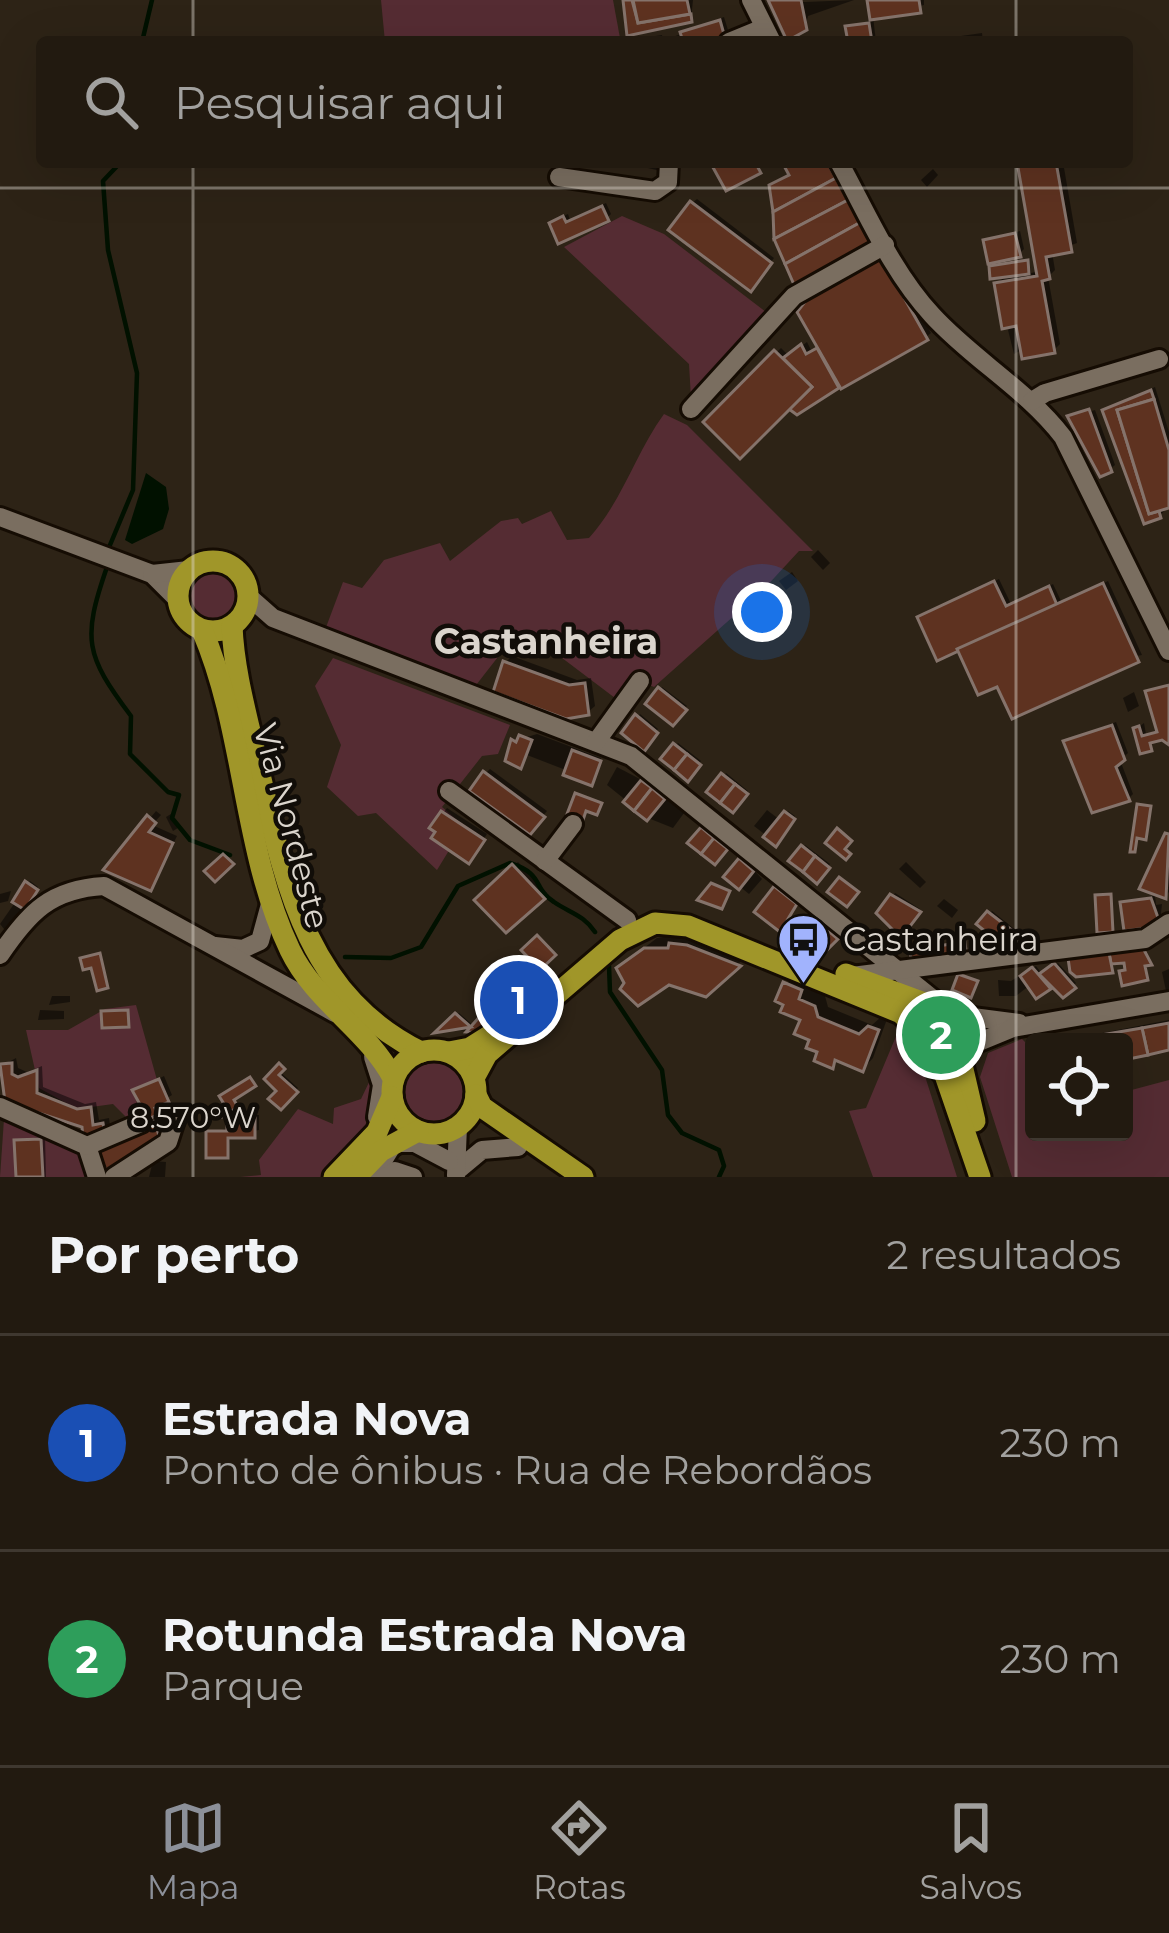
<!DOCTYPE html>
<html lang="pt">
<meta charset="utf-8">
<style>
body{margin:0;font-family:Montserrat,sans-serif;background:#2a2319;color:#f1f3f6}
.controls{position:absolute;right:36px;bottom:36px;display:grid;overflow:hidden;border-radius:12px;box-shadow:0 12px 48px #0002}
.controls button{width:108px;height:108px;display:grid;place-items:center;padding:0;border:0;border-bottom:3px solid #3f3830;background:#221a10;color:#f1f3f6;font:60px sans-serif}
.you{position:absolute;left:762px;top:612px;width:42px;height:42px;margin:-30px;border:9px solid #fff;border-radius:50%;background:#1a73e8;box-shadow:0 0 0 18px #1a73e833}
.badge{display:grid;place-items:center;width:78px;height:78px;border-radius:50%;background:#8c9099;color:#fff;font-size:39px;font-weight:700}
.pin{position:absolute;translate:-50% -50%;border:6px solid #fff;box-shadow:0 3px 12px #0006}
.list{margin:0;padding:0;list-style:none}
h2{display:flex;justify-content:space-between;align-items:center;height:156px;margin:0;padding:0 48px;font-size:51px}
h2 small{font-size:39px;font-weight:400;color:#a2a19f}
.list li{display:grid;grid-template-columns:78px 1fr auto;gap:36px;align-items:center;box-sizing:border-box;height:216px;padding:0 48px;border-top:3px solid #3f3830}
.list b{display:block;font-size:45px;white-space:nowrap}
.list p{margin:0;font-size:39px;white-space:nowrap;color:#a2a19f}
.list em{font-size:39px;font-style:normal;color:#a2a19f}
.icon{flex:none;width:66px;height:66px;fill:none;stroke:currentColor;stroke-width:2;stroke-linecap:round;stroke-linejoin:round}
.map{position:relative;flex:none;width:1169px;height:1177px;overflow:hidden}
.search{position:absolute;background:#221a10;box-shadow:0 12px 48px #0002;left:36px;right:36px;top:36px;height:132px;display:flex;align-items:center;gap:30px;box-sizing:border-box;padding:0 42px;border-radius:12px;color:#a2a19f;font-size:45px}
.sheet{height:588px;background:#221a10}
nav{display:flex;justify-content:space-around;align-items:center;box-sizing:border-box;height:168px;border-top:3px solid #3f3830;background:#221a10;font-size:33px;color:#a2a19f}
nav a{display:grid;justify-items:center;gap:6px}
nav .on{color:#8c9099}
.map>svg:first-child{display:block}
.green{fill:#552c33}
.water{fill:#011100}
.shadow{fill:#0007}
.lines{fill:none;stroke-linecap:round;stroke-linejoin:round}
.stream{stroke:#011100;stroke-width:4.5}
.building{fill:#5e3220;stroke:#85736b;stroke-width:3}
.minor-casing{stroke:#150c03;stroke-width:24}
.major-casing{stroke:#150c03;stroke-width:27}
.minor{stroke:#7a6e60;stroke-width:18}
.major{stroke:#a09629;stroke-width:21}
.ticks{fill:none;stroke:#dbd5cd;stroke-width:3;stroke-opacity:0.45}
.labels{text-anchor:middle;stroke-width:9;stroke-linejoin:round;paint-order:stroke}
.street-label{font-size:33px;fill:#dbd5cd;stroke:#110d08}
.poi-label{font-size:33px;fill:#dbd5cd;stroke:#110d08;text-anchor:start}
.neighbourhood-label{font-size:36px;font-weight:bold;fill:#dbd5cd;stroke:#110d08}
.ticks-label{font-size:30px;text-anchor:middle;fill:#dbd5cd;stroke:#110d08;stroke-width:9;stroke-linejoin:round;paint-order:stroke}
</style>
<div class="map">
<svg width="1169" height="1177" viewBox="0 0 1169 1177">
<rect width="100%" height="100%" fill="#2d2316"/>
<g class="green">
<path d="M381 0H613L620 38 385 42Z"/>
<path d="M622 216 664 234 770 315 691 398 689 364 564 247Z"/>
<path d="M664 414 687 425 813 551H799L763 590 654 687 640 681 615 698 533 636 515 635 473 689 325 630 343 582 362 588 384 560 440 543 450 561 501 521 518 518 522 524 551 511 567 540 589 538C623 500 635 454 664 414Z"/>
<circle cx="214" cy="596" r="24"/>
<path d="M333 658 510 725 498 754 482 756 442 807 464 826 437 870 376 813 358 816 327 787 341 745 315 686Z"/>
<path d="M136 1005 157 1080 132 1090 142 1116 132 1123 113 1104 77 1109 39 1088 26 1030H68L105 1009Z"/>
<path d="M897 1034 908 1062 924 1073 957 1177H873L849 1111 866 1108Z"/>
<path d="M1022 1039 1034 1051V1132H1124V1092L1169 1080V1177H1012L980 1077 988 1053Z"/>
<circle cx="435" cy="1092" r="33"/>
<path d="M372 1076 369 1121 321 1177H240L261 1175 259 1160 298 1109 333 1124 334 1108 361 1099Z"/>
<path d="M4 1119 60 1136 84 1151 91 1177H0Z"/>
</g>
<path class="water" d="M146 473 166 487 169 509 163 529 132 544 125 540Z"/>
<g class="shadow">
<path d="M693 0 691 19 629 32 626 1Z"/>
<path d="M771 0 805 2 854 0 808 16 805 28Z"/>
<path d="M870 0H924V5L873 16 876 42H851L849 27 873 20Z"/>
<path d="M724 17 728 30 701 42H616L662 35 663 41Z"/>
<path d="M982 33 983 42H959L961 36Z"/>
<path d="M621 162H666L661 171Z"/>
<path d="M1020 162H1063L1077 243 1052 252 1055 270 1048 277 1060 344 1053 351 1023 349 1014 354 1008 330 1015 323 997 284 1008 273 992 267 1029 259 1031 273 1040 271Z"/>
<path d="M933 169 938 175 927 187 921 180Z"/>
<path d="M697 199 774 258 755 284 692 203Z"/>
<path d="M606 203 611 214 607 218 560 240 552 223 557 219 568 214 570 220Z"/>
<path d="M1020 231 1024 249 1019 254 987 241Z"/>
<path d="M885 253 931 333 926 337 797 411 789 405 707 422 781 348 789 356 807 342 812 352 821 346Z"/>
<path d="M1155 387 1169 432V505L1160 516 1105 411Z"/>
<path d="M1095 410 1115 465 1110 469 1072 417Z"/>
<path d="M818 550 830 563 823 570 811 557Z"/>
<path d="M792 572 798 581 786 590 779 581Z"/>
<path d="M999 579 1011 604 1053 584 1062 603 1108 581 1142 655 999 683 920 618Z"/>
<path d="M512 656 577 680 591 678 595 706 588 712 505 663Z"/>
<path d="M1169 683V742L1164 736 1154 739 1151 748 1136 729 1144 723 1146 734 1159 730 1149 692Z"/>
<path d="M662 687 687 706 673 722 649 704Z"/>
<path d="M1134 692 1139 706 1128 712 1123 698Z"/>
<path d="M640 714 658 729 644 748 625 733Z"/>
<path d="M1116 722 1128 753 1120 760 1133 794 1128 799 1066 741Z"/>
<path d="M537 734 601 758 594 781 527 755 523 763 514 741Z"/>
<path d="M678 743 701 761 688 778 664 759Z"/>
<path d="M617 767 655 787 684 813 673 828 648 818 607 785Z"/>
<path d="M490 769 547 811 530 831 486 773Z"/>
<path d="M726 773 748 791 733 809 711 791Z"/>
<path d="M447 808 487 834 473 855 443 813Z"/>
<path d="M767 810 780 820 788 811 795 816 776 843 754 826Z"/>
<path d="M156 811 161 815 152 825 177 836 151 888 108 869Z"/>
<path d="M171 814 178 828 173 831 166 817Z"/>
<path d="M705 827 728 845 715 861 692 843Z"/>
<path d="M1169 833V892L1166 895 1143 887 1158 845Z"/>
<path d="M805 845 830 864 817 880 792 860Z"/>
<path d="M743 858 762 879 749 894 728 877Z"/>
<path d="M518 862 547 893 506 929 478 900Z"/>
<path d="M906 862 926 882 920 888 899 869Z"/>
<path d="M30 881 38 887 8 934 0 924Z"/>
<path d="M11 891 8 901 0 903V894Z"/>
<path d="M895 893 920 909 901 934 880 913Z"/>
<path d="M1155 895 1156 905 1162 904 1160 923 1123 903Z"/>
<path d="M944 899 958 910 952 918 937 906Z"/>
<path d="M992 911 1018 932 1006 945 980 924Z"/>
<path d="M809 912 837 935 824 949 796 928Z"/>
<path d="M682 934 748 955 705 994 680 983 658 984 631 958 657 938Z"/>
<path d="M1058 963 1076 983 1064 994 1057 984 1037 995 1030 985 1016 996H999L998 980 1011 981 1036 966 1042 974Z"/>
<path d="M1169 969V990L1166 991 1162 972Z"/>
<path d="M796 973 811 979 808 988 825 996 828 1007 872 1025 881 1017 887 1019 873 1058 863 1069 839 1058 832 1065 812 1038 786 984Z"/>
<path d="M488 989 509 1004 481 1030 440 1031 459 1013 475 1027 499 1005 484 993Z"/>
<path d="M52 996H70V1002L49 1005Z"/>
<path d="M40 1010 64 1011V1019L38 1020Z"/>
<path d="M1169 1020V1047L1124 1056V1042H1056Z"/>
<path d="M16 1058 18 1068 27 1072 42 1066 43 1087 85 1104 96 1102 99 1120 109 1118 110 1126 104 1133 7 1100 3 1065Z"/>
<path d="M283 1063 279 1071 298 1088 281 1106 280 1090 268 1079Z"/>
<path d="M164 1076 172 1095 159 1103 156 1113 135 1091Z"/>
<path d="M235 1115H259V1130L231 1135 227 1155 209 1133 230 1128Z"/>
<path d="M160 1118 166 1144 99 1138Z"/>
<path d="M45 1136 46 1177H19L17 1141Z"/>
<path d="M153 1161 166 1162 165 1177H149Z"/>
</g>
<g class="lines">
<g class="stream">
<path d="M142 42 152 0"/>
<path d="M110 545 133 490 137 373 108 250 103 181 121 162"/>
<path d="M107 567C82 639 85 655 131 716L130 754 168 792 179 795 172 818 190 840 230 855"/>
<path d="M345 957 391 958 421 947 458 886 510 863C546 875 531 887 554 902 570 913 584 915 595 932"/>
<path d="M609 966 610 992 662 1070 668 1115 682 1133 719 1150 724 1166 719 1177"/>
</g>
</g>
<g class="building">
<path d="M623 0H632L638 23 691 14 692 22 627 36Z"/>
<path d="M633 0H687L690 14 638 23Z"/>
<path d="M768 0H801L807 30 787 41Z"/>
<path d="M867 0H919L921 13 870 20Z"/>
<path d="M720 20 725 38 683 42 680 32Z"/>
<path d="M869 23 872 42H848L845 26Z"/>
<path d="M710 162H755L761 173 726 191Z"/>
<path d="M782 162H827L836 178 773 212 769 185 789 175Z"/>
<path d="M1017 162H1056L1072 252 1046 257 1050 279 1042 281 1055 353 1022 359 1016 326 1002 329 994 283 1037 276Z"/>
<path d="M836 178 848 200 774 239 773 212Z"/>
<path d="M848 200 861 222 785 264 774 239Z"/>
<path d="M690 201 772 263 751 292 668 230Z"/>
<path d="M602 206 609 221 558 244 549 223 563 216 566 222Z"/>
<path d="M861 222 874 245 795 287 785 264Z"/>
<path d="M1015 233 1021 257 988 264 983 240Z"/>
<path d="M880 255 928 340 841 389 797 312 811 294Z"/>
<path d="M1028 260 1029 274 990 279 989 266Z"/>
<path d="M801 344 806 354 817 348 839 388 797 415 789 409 812 387 783 358Z"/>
<path d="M774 350 812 387 740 459 703 422Z"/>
<path d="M1151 390 1154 399 1117 410 1149 514 1159 511 1161 518 1144 524 1102 410Z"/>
<path d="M1154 399 1169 450V508L1149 514 1117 410Z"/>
<path d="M1089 409 1112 472 1100 477 1067 416Z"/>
<path d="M994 581 1006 606 1049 586 1057 605 937 661 917 617Z"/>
<path d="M1103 583 1139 662 1012 719 997 687 978 695 957 649Z"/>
<path d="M503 661 569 685 585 683 589 715 566 719 493 692Z"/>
<path d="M1169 685V745L1162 740 1150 743 1152 751 1140 754 1133 728 1139 726 1142 736 1157 732 1145 691Z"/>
<path d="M658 687 687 710 673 726 645 704Z"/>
<path d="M635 714 658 733 644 752 621 733Z"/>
<path d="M1112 725 1125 760 1116 767 1130 801 1092 813 1063 741Z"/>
<path d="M519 735 532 740 521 769 505 761 511 739 516 742Z"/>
<path d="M673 743 687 754 674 770 660 759Z"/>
<path d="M572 750 601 761 592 786 563 775Z"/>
<path d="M687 754 701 765 688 782 674 770Z"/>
<path d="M483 771 545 817 530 835 469 791Z"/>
<path d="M721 773 735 784 720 803 706 792Z"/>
<path d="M641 780 652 788 634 811 623 802Z"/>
<path d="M735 784 748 794 733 813 720 803Z"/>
<path d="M652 788 665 799 647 821 634 811Z"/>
<path d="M575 793 602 803 597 815 586 811 583 820 567 814Z"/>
<path d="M1137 804 1151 806 1146 840 1137 838 1135 852H1130Z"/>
<path d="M441 811 485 840 469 864 431 838 435 832 429 828Z"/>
<path d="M784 811 795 819 776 847 763 837Z"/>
<path d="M147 815 156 823 149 832 173 843 151 891 103 870Z"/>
<path d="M701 827 714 838 701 854 687 843Z"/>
<path d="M837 828 852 841 845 849 851 854 846 860 825 843Z"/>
<path d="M1165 833 1169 834 1166 899 1139 889Z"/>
<path d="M714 838 728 849 715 865 701 854Z"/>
<path d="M801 845 815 856 803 872 788 861Z"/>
<path d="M223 854 234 864 215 882 204 871Z"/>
<path d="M815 856 830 868 817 884 803 872Z"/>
<path d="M739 858 754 871 739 890 723 877Z"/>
<path d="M512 864 545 899 506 933 474 900Z"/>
<path d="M839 877 859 892 847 907 827 892Z"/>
<path d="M25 881 38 890 25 910 12 902Z"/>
<path d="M711 883 730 891 722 909 697 900Z"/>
<path d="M774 886 797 904 780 932 754 912Z"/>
<path d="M890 894 921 912 901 938 876 913Z"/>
<path d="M1111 894 1113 932 1097 933 1095 895Z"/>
<path d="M1151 898 1161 926 1124 931 1120 902Z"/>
<path d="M987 911 1018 935 1007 949 976 924Z"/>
<path d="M818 922 838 939 824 953 806 940Z"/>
<path d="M537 935 556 955 540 970 521 950Z"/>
<path d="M965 942 966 951 911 959 910 950Z"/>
<path d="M669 943 687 945 741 966 706 997 669 985 638 1006 620 989 624 983 616 968 644 948H668Z"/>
<path d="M1143 948 1152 965 1145 966 1148 980 1122 986 1119 971 1125 970 1124 963 1111 964 1109 953Z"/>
<path d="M100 953 108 988 97 991 91 968 83 970 80 958Z"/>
<path d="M1109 953 1113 973 1076 977 1070 972 1068 958Z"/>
<path d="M1054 963 1076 988 1063 998 1039 974Z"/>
<path d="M1032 967 1051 989 1036 999 1020 976Z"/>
<path d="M958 974 978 981 971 998 952 990Z"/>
<path d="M783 982 802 990 799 999 815 1006 818 1017 859 1034 868 1026 879 1030 863 1072 835 1060 833 1069 814 1061 817 1052 806 1048 809 1040 794 1034 800 1020 780 1012 783 1005 775 1001Z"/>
<path d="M499 995 510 1008 482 1033 466 1032Z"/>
<path d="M128 1010 129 1027 102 1028 101 1011Z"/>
<path d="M455 1013 471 1027 434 1033Z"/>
<path d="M1169 1023V1050L1148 1055 1142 1028Z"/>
<path d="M1142 1028 1148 1055 1124 1060V1042H1096L1095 1036Z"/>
<path d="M12 1063V1074L18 1077 37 1070V1093L77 1109 91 1107 93 1125 103 1123 105 1136 83 1139 82 1127 5 1102 0 1064Z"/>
<path d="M279 1063 285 1069 279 1075 298 1092 281 1110 268 1099 276 1091 264 1079Z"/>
<path d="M250 1077 256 1086 234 1100 238 1107 222 1117 216 1108 224 1104 219 1096Z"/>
<path d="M159 1079 169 1102 155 1108 158 1115 148 1119 132 1090Z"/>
<path d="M227 1118H255V1138H228V1158H206V1131H227Z"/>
<path d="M155 1121 163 1151 104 1170 91 1142Z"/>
<path d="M41 1139 43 1177H16L14 1140Z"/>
</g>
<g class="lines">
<defs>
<g id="minor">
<path d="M751 0 772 42"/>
<path d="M729 42 763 28"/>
<path d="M839 162C867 213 892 272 932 315 972 359 1026 389 1063 437L1169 651"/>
<path d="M559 177 655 191 668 182 669 162"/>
<path d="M1032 401 1045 393 1159 359"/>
<path d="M691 409 794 296 885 245"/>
<path d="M0 517 152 574 177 599"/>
<path d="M152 574 189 570"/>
<path d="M248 596 273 618 631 756 943 1007"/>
<path d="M596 742 640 681"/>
<path d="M449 791 627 920"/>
<path d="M545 861 573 824"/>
<path d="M215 946 243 949 260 941 270 904"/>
<path d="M0 955C29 912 51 889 104 886L335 1013"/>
<path d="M852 976 1145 939 1169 923"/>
<path d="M957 1015 1019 1023"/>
<path d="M962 1049 1013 1028 1169 1001"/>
<path d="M373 1057 382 1085 377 1117"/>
<path d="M0 1107 87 1146 97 1177"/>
<path d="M87 1146 141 1123"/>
<path d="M458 1170 482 1150 518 1147"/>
<path d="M456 1175 458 1126"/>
<path d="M114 1177 168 1142 176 1117"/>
<path d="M373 1177 394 1143H415L449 1161"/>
<path d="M385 1177 395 1171 413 1177"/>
</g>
<g id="major">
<circle cx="213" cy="596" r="35"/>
<path d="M232 626C234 675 249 723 259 770 285 884 307 996 421 1052"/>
<path d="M202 630C246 732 242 849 290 950 315 1002 367 1029 393 1078"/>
<path d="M846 974 941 1009"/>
<path d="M932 1011H950L963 1023 965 1043 952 1056"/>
<circle cx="434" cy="1092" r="42"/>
<path d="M449 1052 470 1048 497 1031"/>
<path d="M959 1052 975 1121"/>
<path d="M474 1078 487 1054 620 940 655 923 688 926 901 1013 912 1024 921 1049 945 1075 980 1177"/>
<path d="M476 1095 482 1107 583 1177"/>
<path d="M334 1177 377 1132 392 1097"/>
<path d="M356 1177 381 1151 418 1131"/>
</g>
</defs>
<use href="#minor" class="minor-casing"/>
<use href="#major" class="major-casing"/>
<use href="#minor" class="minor"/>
<use href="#major" class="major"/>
</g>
<path class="ticks" d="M193 0V42M1016 0V42M193 162V1177M1016 162V1177M0 188H1169"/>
<defs>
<symbol id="bus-pin" viewBox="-11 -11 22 30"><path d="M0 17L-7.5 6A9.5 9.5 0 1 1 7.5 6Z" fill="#a1b3fd" stroke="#110d08"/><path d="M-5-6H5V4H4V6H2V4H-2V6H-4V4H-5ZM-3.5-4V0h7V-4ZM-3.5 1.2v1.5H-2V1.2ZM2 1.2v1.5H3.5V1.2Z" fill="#111"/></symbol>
</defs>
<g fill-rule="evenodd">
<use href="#bus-pin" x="774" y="910" width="59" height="81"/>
</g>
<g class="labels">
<g class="street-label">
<text transform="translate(292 826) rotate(75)" y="12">Via Nordeste</text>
</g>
<g class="poi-label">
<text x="843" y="951">Castanheira</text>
</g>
<g class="neighbourhood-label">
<text x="546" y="654">Castanheira</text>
</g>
</g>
<g class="ticks-label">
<text x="193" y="1128">8.570°W</text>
</g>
</svg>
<div class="controls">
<button><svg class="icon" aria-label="locate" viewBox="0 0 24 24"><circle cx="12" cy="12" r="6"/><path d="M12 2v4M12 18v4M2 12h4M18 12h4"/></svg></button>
</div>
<div class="you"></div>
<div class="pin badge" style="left:519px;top:1000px;background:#1a4fb4">1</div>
<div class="pin badge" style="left:941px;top:1035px;background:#2e9e5b">2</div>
<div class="search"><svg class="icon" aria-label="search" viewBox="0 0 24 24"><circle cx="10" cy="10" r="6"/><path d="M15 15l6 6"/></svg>Pesquisar aqui</div>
</div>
<section class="sheet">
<h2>Por perto<small>2 resultados</small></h2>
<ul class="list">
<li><span class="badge" style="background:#1a4fb4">1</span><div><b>Estrada Nova</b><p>Ponto de ônibus · Rua de Rebordãos</p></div><em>230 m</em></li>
<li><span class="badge" style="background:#2e9e5b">2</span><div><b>Rotunda Estrada Nova</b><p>Parque</p></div><em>230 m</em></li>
</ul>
</section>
<nav>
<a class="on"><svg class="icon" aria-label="map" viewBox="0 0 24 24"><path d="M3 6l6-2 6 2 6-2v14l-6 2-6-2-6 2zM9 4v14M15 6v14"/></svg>Mapa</a>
<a><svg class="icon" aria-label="directions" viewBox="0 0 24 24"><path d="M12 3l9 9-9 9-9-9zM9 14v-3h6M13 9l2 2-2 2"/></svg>Rotas</a>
<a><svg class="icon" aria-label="saved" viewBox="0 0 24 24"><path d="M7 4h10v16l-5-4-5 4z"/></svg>Salvos</a>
</nav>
